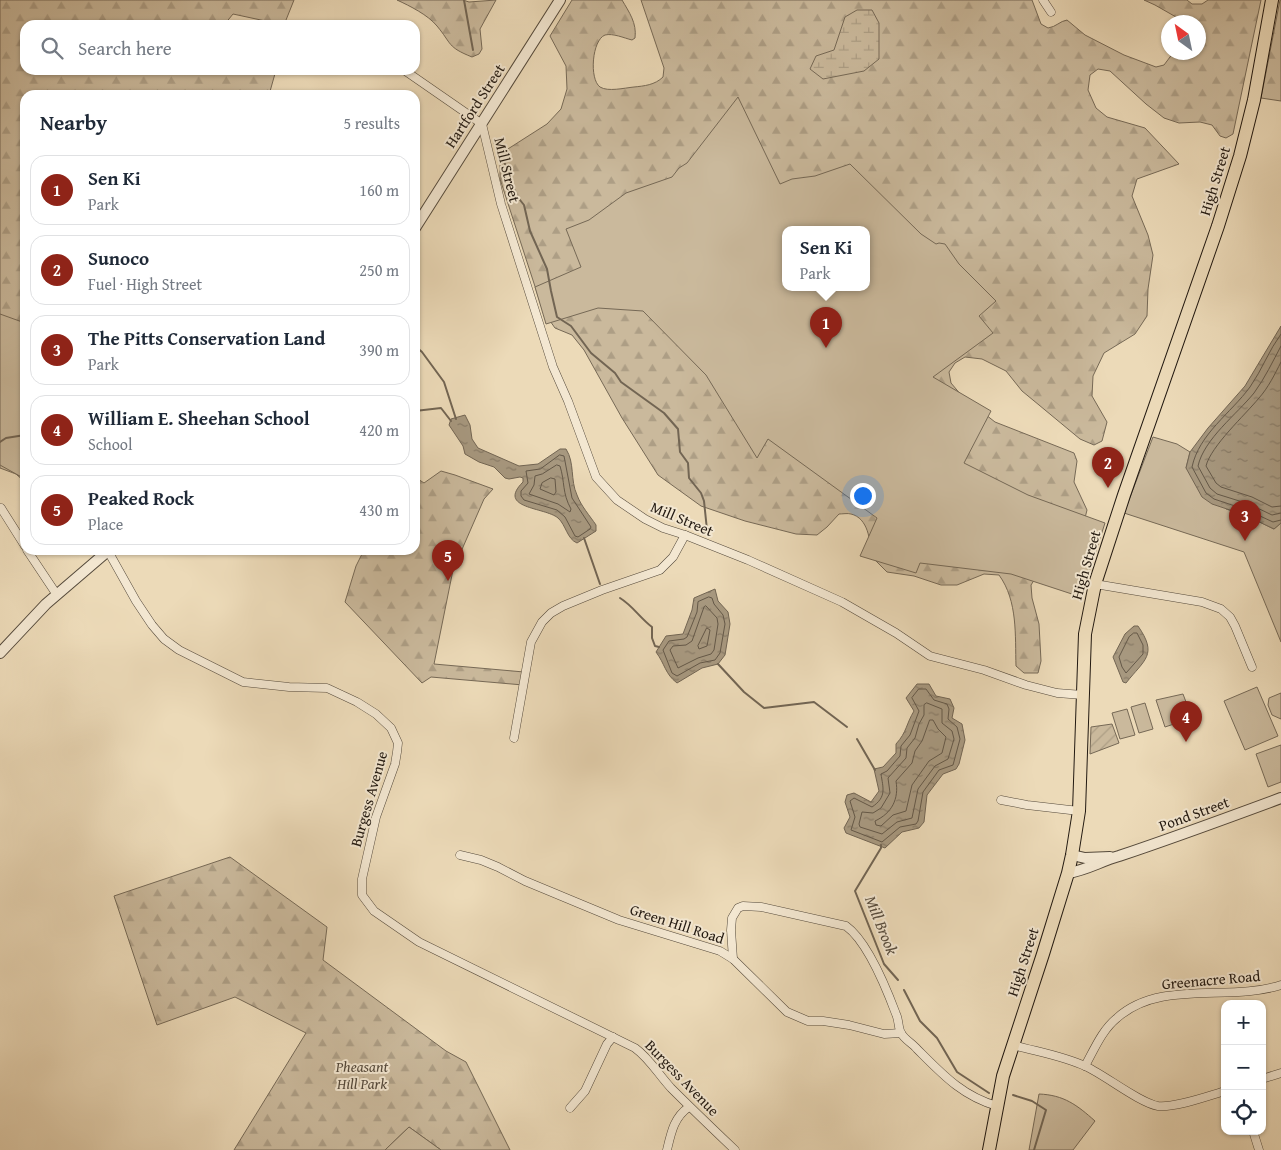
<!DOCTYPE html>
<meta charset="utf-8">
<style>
body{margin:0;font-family:"Gentium Book Plus",serif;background:#f6f6f7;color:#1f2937}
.controls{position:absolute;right:15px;bottom:15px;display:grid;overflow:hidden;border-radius:10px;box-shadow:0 1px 4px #0004}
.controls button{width:45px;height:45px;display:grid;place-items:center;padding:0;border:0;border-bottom:1px solid #e0e1e3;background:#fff;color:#1f2937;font:25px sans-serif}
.compass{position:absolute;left:1161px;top:15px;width:45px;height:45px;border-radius:50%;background:#fff;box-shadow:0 1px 4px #0004;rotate:327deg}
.you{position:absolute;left:862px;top:495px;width:18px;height:18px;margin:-12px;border:4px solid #fff;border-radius:50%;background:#1a73e8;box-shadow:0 0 0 8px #1a73e833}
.badge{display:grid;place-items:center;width:32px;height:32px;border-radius:50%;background:#8f2418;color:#fff;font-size:16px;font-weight:700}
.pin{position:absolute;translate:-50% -41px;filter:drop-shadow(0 1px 2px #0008)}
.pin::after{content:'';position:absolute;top:26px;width:18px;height:15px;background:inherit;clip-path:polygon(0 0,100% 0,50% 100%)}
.popup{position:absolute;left:782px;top:226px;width:88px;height:65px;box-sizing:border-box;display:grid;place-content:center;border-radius:10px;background:#fff;filter:drop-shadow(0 1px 4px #0005);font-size:16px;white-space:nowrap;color:#747a83}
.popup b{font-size:19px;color:#1f2937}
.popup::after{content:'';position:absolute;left:50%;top:100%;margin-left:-10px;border:10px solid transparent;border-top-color:#fff}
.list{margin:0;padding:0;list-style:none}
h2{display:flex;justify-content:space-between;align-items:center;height:65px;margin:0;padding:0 20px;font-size:21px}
h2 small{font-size:16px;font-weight:400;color:#747a83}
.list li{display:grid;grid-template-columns:32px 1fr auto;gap:15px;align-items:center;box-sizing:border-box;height:70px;margin:0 10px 10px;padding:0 10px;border:1px solid #e0e1e3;border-radius:15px}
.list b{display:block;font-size:19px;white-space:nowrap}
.list p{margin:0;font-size:16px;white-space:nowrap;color:#747a83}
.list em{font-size:16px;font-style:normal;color:#747a83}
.icon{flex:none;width:28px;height:28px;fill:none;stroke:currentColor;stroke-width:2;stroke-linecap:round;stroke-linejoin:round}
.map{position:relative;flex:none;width:1281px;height:1150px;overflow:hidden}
.search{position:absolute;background:#fff;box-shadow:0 1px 4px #0004;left:20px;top:20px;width:400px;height:55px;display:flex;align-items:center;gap:12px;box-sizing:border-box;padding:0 18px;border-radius:15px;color:#747a83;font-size:19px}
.panel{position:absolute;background:#fff;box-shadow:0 1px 4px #0004;left:20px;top:90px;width:400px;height:465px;border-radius:15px}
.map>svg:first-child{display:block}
.forest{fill:url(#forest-firs);stroke:#766956;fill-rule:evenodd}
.wetland{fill:url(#wetland-marsh);stroke:#766956}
.park{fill:#cab99c;stroke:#766956;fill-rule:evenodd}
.garden{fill:url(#garden-furrows);stroke:#766956}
.water{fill:url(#water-ripples);stroke:#726553}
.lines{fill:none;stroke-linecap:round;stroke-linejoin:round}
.shore{stroke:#645848;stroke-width:1}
.stream{stroke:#726553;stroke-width:2}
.minor-casing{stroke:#54493b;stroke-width:9}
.tertiary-casing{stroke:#54493b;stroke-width:12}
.primary-casing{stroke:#221911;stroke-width:14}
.minor{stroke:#f3e7d1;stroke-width:8}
.tertiary{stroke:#f3e7d1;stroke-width:10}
.primary{stroke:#ecdab8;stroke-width:12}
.labels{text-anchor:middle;stroke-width:4;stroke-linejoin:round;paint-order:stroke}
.street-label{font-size:15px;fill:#221911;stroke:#f3e7d1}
.park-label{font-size:15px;font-style:italic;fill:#54493b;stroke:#f3e7d1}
.water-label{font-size:16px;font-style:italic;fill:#574c3d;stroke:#f3e7d1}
</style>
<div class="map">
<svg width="1281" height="1150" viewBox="0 0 1281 1150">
<defs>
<pattern id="forest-firs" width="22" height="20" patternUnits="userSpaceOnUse" patternTransform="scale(1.25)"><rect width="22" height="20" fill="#cab99c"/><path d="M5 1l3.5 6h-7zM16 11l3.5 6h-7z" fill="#ad9e85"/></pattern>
<pattern id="wetland-marsh" width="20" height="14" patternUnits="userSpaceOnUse" patternTransform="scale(1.25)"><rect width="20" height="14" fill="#cab99c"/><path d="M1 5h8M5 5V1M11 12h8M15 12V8" fill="none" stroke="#ad9e85"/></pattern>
<pattern id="garden-furrows" width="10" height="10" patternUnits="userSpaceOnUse" patternTransform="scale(1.25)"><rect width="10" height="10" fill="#cab99c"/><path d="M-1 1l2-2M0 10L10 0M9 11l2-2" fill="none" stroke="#ad9e85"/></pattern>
<pattern id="water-ripples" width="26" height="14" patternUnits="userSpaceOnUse" patternTransform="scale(1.25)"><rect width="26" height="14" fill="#a7987f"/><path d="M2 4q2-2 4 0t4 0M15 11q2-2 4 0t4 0" fill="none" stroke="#887b67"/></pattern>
</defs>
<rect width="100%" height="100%" fill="#ecdab8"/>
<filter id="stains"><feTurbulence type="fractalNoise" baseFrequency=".004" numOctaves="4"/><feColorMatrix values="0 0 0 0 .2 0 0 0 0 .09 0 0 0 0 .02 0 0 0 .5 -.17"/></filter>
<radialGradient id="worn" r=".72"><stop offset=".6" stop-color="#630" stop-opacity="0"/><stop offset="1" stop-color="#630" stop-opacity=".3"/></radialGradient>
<g class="forest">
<path d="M0 0H294L284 25 233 14 224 25H25V70H276L269 95H25V482L16 474 0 468Z"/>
<path d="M397 0H463L469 2 496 0 480 29 482 49 479 54 472 57C447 47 452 44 437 26 428 15 410 6 397 0Z"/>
<path d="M572 0H622C629 12 637 23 635 38L632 40C624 38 613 33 605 35 592 40 589 79 600 87 608 92 624 88 634 87 644 86 655 85 663 77L664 68 641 0H1032L1041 24 1048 28C1056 27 1060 21 1067 20L1085 35 1124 55 1156 67 1164 65 1173 53 1198 52V22H1177L1176 17 1155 5 1144 0H1187L1192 4H1202L1208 0H1261L1233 134 1226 138 1220 136 1212 125 1200 122 1179 123 1164 118 1146 104 1110 71 1098 69 1090 75 1088 90 1096 108 1107 117 1145 128 1179 164 1137 179 1132 196 1148 235 1153 255 1148 289 1147 316 1135 334 1104 353 1093 376 1092 396 1107 422 1102 441 1094 445 1080 439 1039 405 1022 391 1006 371 982 359 965 357 955 363 949 372 951 383 962 396 995 422 1074 453 1077 461 1074 482 1087 510 1082 530 1040 571 1031 585 1032 598 1039 624 1041 661 1038 673H1024L1016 666C1015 636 1018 601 999 575L984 574 957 585H941L914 576 887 572 870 555C871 541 868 518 851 514 848 513 842 514 839 514L827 527 817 535 796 534 745 521 701 506 658 475 622 418 584 350 572 335 555 328 543 311 500 179V154L547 124 561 109 567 89 566 66 550 36ZM786 229H866V287H786Z"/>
<path d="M1280 0H1281V101L1261 98Z"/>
<path d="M441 471 455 475 493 489 484 499 453 570 434 664 524 672 523 685 431 677 422 683 345 602 356 566 364 550H415V477L424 483Z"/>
<path d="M230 857 327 927 323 960 446 1051 466 1062 510 1150H441L409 1127 385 1150H234L306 1033 235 997 157 1025 114 896Z"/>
</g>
<path class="wetland" d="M857 10H872L879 23V59L864 71 823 79 810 69 816 56 834 50 845 17Z"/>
<g class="park">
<path d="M738 97 780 184 792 179 815 176 850 164 921 234 936 244 939 243 945 244 959 264 996 301 979 316 993 333 933 377 991 411 964 463 1028 495 1105 523 1081 597 1011 574 920 563 916 573 860 556 877 518 768 439 757 458 706 375 643 311 598 308 546 324 535 287 581 267 566 229 589 220 626 193 672 177 679 168 687 163ZM786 229H866V287H786Z"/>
<path d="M0 314 25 323V479L0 465Z"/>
<path d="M1153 437 1177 444 1190 452 1186 468 1226 509 1245 515 1274 529 1281 523V642L1244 552 1124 513Z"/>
<path d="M1257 687 1278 736 1245 750 1224 701Z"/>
<path d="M1281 693V719L1272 715 1268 705 1269 698Z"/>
<path d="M1183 694 1192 718 1165 727 1156 700Z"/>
<path d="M1145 703 1153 729 1139 733 1131 707Z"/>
<path d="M1127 709 1135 735 1120 739 1112 713Z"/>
<path d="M1281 745V782L1268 787 1256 754Z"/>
<path d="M1039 1094C1064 1095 1077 1105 1095 1121L1073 1150H1029Z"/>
<path d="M409 1127 441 1150H385Z"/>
</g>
<path class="garden" d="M1112 724 1119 743 1090 754 1091 727Z"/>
<g class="water">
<path d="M1281 326V523L1274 529 1245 515 1212 504 1202 497 1186 468 1190 452 1208 428 1245 386Z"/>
<path d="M465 415 470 425 472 439 478 448 519 466 538 464 560 449H566C575 463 570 480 577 495 581 506 590 516 596 525V531L577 543C567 539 566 525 558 518 545 507 496 509 523 482V478L520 477 509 479 505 478 494 467 479 462 465 454 463 446 449 425 451 419Z"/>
<path d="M715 589 718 601 728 612 730 624 725 655 718 664 702 668 677 683C665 674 665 664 656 652L666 636 683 634 692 610 694 598Z"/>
<path d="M1134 626H1138C1158 655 1145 659 1126 683L1123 682 1113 657 1125 634Z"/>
<path d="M917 684H929L936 696 950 699 954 708 952 718 962 724 965 740 959 764 956 769 943 774 927 795 924 822 919 828 902 832 885 848 846 833 844 828 850 817 845 802 847 795 854 793 871 802 879 791 874 769 883 767 896 753V744C907 732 906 724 914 711L906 698Z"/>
</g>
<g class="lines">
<g class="shore">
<path d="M1281 334C1269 350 1262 370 1250 387 1231 413 1199 434 1192 467L1206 493 1214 499 1247 510 1273 522 1281 520"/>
<path d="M1281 346C1273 361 1265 378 1254 393 1237 414 1204 439 1198 466L1210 488 1217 494 1249 504 1272 515 1281 513"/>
<path d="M1281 362C1275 374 1268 388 1259 398 1245 415 1211 446 1206 466L1216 483 1221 487 1252 497 1272 507 1281 506"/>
<path d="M560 455 564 456 572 498 591 527 590 529 578 537 575 536 565 517 557 510 524 500 521 496V491L528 483 526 471 540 469Z"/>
<path d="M557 465 560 466C565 482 562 493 571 509L570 512 558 504 529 494 534 485 535 476 542 474Z"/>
<path d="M551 478 555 479 556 492 554 495 540 489 542 483Z"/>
<path d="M709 597 712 598 714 604 723 615 725 624 720 653 715 660 700 663 677 676 672 673 663 650 669 641 684 639 687 637 697 612 698 602Z"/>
<path d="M706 606 717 618 718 624 714 650 711 654 698 658 678 668 670 650 673 646 686 645 692 641 704 607Z"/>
<path d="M707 628 710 630 707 646 699 649 698 646Z"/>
<path d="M1134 633H1137L1143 645V654L1126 673 1122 667 1119 657 1129 637Z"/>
<path d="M919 689H926L934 700 947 704 949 709 948 719 957 727 960 739 953 765 939 770 923 792 918 821 916 824 900 827 882 842 851 830 855 817 850 801 854 798 872 807C887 797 883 788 881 774L887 771 900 756 901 746 910 735 919 711 912 698Z"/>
<path d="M927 703 942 709V723L952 731 954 739 948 759 935 766 918 789 912 818 897 822 882 834 860 827 859 824 862 812 873 813 881 808 890 793 888 778 906 758 907 748 915 738 919 724 924 715V705Z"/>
<path d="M930 720H933L938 729 946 737 942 753 929 761 912 785 906 811 893 815 881 826 876 825 875 821C892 813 899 799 896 781L912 763 915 751 922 741Z"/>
</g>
<g class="stream">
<path d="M464 0 473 50"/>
<path d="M494 142 506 166 516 195 524 205 530 231 547 269 551 291 557 317 571 326 591 353 615 373 621 382 664 413 678 429 680 452 688 463 689 478 701 493 704 501 707 530"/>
<path d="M415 346 422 352 444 382 456 419"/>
<path d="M415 411 441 408 451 421"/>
<path d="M0 442 6 438 25 435"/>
<path d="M584 538 600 584"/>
<path d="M620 598C633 606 640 618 652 627V638L655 646 659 647"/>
<path d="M718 664 744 692 764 708 814 702 847 727"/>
<path d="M857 739 875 770"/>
<path d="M881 845V848L855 891 884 964 898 980"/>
<path d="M904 990 920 1021 937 1038 957 1072 989 1093"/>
<path d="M1013 1095 1032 1101 1046 1110 1034 1150"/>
</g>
<defs>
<g id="minor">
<path d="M1043 0 1051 12"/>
<path d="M404 70 482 124 501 204 553 367 568 401 596 477 617 500 645 519 663 528 685 535 748 560 842 602 896 633 930 656 984 670 1026 685 1057 693 1083 695"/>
<path d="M1 508 25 546"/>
<path d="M27 550 57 595"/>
<path d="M108 551 136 601 152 625 164 639 179 650 243 682 289 687 327 688 357 702 376 714 391 728 398 743 397 752 395 764 376 817 362 879V895L374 911 419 942 635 1048C650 1059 658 1074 671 1088 692 1109 714 1130 735 1150"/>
<path d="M1095 584 1202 602 1221 609 1230 617 1235 626 1252 667"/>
<path d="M514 738 531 642 542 622 551 613 563 606 602 590 660 570 673 557 685 535"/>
<path d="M1001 800 1027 805 1079 811"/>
<path d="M460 855 481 860 498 867 525 881 619 920 720 951 733 959 787 1012 808 1021H823L849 1025 884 1034 901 1033"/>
<path d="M733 959 731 930 732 918 738 908 743 906 761 907 846 926C867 941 887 990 896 1014 899 1020 898 1028 901 1033 904 1039 913 1044 917 1049 942 1074 962 1096 997 1106"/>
<path d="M1013 1045C1038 1052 1064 1056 1087 1067 1106 1076 1140 1103 1158 1106 1175 1108 1208 1096 1225 1091"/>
<path d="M1085 1066C1094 1050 1102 1030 1117 1018 1160 979 1229 1002 1281 985"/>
<path d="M1262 1079 1281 1073"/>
<path d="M570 1108 585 1091 607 1044 613 1037"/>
<path d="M1253 1131 1259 1150"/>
<path d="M667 1150C671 1133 674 1117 689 1107"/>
</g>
<g id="tertiary">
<path d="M415 228 560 0"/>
<path d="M0 653 46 604 109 550"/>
<path d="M1072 855 1085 858 1110 857"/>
<path d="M1068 873C1087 870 1101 861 1119 856 1173 838 1227 818 1281 798"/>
</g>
<path id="primary" d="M989 1150 1003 1076 1043 954 1068 873 1072 855 1079 811 1085 634 1095 584 1124 495 1218 226 1240 156 1254 100 1272 0"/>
</defs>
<use href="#minor" class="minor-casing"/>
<use href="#tertiary" class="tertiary-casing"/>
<use href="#primary" class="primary-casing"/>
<use href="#minor" class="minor"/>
<use href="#tertiary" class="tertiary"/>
<use href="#primary" class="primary"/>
</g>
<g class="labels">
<g class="street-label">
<text transform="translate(475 106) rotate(-57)" y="5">Hartford Street</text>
<text transform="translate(507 170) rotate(76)" y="5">Mill Street</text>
<text transform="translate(1215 181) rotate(-73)" y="5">High Street</text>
<text transform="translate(682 519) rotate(23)" y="5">Mill Street</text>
<text transform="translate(1086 565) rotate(-74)" y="5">High Street</text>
<text transform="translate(369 799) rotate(-74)" y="5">Burgess Avenue</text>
<text transform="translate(1194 814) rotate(-20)" y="5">Pond Street</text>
<text transform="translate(677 924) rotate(18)" y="5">Green Hill Road</text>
<text transform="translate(1023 962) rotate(-72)" y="5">High Street</text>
<text transform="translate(1211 980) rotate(-5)" y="5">Greenacre Road</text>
<text transform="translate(682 1078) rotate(46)" y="5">Burgess Avenue</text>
</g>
<g class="park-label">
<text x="362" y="1072">Pheasant<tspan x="362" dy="17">Hill Park</tspan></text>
</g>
<g class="water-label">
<text transform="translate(882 925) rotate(68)" y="6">Mill Brook</text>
</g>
</g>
<rect width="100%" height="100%" filter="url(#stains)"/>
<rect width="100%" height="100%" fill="url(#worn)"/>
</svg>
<div class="controls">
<button>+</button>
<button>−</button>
<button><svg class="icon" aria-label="locate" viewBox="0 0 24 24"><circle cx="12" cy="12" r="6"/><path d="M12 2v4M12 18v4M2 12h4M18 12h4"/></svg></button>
</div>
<svg class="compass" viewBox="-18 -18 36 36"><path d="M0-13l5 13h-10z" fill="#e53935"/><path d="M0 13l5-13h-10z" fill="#747a83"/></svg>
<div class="you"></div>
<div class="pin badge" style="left:826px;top:348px">1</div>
<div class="popup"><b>Sen Ki</b>Park</div>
<div class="pin badge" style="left:1108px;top:488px">2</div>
<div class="pin badge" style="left:1245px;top:541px">3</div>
<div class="pin badge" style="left:1186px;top:742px">4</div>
<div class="pin badge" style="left:448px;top:581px">5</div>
<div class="search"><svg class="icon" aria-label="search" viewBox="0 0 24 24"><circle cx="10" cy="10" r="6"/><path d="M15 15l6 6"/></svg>Search here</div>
<section class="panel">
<h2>Nearby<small>5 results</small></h2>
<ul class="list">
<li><span class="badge">1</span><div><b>Sen Ki</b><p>Park</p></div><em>160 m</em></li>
<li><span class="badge">2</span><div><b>Sunoco</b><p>Fuel · High Street</p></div><em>250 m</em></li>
<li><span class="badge">3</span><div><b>The Pitts Conservation Land</b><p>Park</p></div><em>390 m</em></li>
<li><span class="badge">4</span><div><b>William E. Sheehan School</b><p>School</p></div><em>420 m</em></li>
<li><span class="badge">5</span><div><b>Peaked Rock</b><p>Place</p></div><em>430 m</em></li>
</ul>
</section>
</div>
